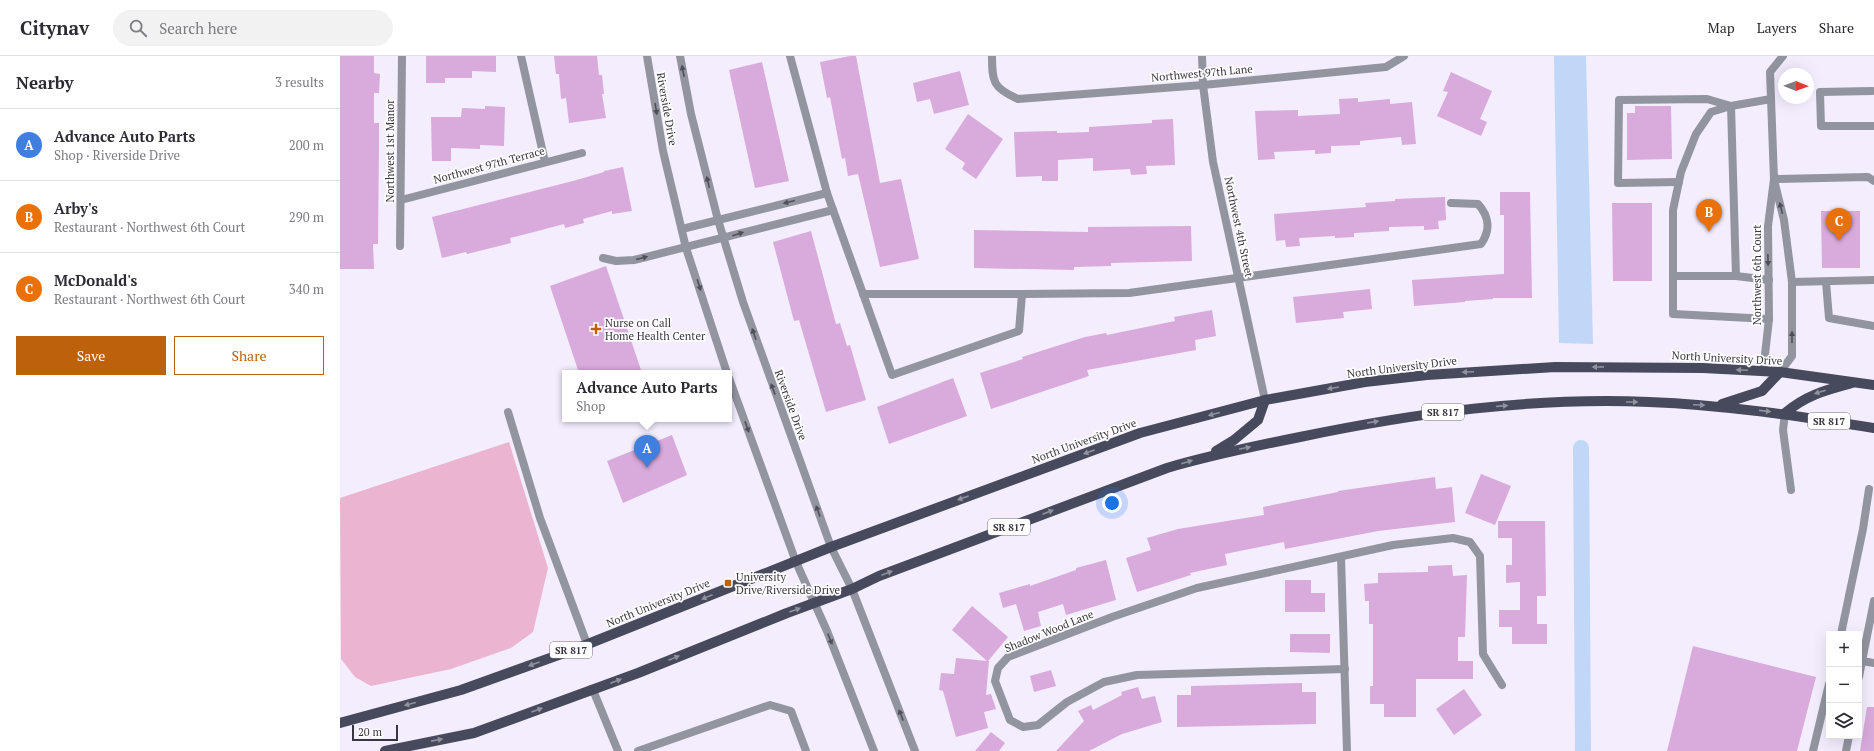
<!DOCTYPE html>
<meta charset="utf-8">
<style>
body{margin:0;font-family:"PT Serif",serif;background:#f2f2f3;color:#2b2b33}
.controls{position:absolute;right:12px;bottom:12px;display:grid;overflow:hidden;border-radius:0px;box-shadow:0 4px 16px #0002}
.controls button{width:36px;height:36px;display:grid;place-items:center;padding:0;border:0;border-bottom:1px solid #e1e1e2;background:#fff;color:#2b2b33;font:20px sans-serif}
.compass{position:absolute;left:1438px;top:12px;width:36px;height:36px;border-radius:50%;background:#fff;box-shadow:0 4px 16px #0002;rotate:91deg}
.scale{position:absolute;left:12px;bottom:10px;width:46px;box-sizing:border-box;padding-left:4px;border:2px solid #3a3641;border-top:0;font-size:11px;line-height:14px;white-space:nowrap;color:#3a3641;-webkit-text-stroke:3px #fefefe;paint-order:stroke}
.you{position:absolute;left:772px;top:447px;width:14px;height:14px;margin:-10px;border:3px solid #fff;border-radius:50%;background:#1a73e8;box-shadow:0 0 0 6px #1a73e833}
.badge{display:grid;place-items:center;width:26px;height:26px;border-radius:50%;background:#bd620a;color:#fff;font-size:13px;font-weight:700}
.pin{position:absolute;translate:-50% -33px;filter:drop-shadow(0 1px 2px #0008)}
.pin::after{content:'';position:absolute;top:21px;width:14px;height:12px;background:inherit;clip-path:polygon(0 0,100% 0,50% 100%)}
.popup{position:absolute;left:222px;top:314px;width:170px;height:52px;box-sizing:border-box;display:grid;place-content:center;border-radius:0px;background:#fff;filter:drop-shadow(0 1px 3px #0005);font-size:13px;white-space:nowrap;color:#7c7c81}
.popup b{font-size:15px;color:#2b2b33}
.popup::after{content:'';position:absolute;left:50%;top:100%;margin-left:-8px;border:8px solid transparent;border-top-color:#fff}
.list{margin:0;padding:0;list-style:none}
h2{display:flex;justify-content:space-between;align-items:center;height:52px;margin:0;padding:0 16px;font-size:17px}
h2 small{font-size:13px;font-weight:400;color:#7c7c81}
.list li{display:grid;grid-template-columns:26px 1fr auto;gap:12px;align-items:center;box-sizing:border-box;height:72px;padding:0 16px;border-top:1px solid #e1e1e2}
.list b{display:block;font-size:15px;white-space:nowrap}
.list p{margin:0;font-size:13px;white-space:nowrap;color:#7c7c81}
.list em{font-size:13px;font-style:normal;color:#7c7c81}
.actions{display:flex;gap:8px;padding:12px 16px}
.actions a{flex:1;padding:9px 0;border:1px solid #bd620a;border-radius:0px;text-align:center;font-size:14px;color:#bd620a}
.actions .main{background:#bd620a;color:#fff}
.icon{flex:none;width:22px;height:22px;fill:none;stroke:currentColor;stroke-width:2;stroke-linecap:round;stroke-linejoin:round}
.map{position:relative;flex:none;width:1534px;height:695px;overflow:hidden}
header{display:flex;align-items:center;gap:24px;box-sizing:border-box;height:56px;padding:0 20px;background:#fff;border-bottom:1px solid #e1e1e2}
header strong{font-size:19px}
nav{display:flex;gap:22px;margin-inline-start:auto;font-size:14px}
.search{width:280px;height:36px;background:#f2f2f3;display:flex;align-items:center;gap:10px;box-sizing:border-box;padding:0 14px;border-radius:22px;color:#7c7c81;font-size:15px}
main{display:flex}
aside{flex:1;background:#fff}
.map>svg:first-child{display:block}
.green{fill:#ebb4d0}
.water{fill:#c0d7f8}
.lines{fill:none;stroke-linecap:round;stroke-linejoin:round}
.canal{stroke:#c0d7f8;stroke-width:16}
.building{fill:#d9aadc}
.service{stroke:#9294a0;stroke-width:8}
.minor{stroke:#9294a0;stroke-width:8}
.tertiary{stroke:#9294a0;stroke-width:8}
.primary{stroke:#474a5d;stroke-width:10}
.oneway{fill:#504e59}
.oneway2{fill:#90929d}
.poi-dot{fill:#bd620a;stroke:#fefefe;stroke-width:1.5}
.labels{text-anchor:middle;stroke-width:3.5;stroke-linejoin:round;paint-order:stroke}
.shield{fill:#fefefe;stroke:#75727a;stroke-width:1}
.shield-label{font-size:10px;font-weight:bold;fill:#3a3641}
.street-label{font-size:11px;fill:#3a3641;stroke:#fefefe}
.poi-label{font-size:11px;fill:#3a3641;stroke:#fefefe;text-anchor:start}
</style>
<header>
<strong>Citynav</strong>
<div class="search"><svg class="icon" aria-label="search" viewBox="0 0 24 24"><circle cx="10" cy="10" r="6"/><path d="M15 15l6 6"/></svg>Search here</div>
<nav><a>Map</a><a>Layers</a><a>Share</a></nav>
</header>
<main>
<aside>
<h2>Nearby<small>3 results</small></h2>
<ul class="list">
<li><span class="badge" style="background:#3f7fe0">A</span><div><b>Advance Auto Parts</b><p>Shop · Riverside Drive</p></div><em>200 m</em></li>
<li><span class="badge" style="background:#e8710a">B</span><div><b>Arby's</b><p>Restaurant · Northwest 6th Court</p></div><em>290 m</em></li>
<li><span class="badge" style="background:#e8710a">C</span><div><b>McDonald's</b><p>Restaurant · Northwest 6th Court</p></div><em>340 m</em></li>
</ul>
<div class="actions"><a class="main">Save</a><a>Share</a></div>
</aside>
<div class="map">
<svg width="1534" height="695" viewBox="0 0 1534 695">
<rect width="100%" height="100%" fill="#f3edfe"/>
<path class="green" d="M169 386 208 512 193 576 171 592 111 613 31 630 15 621 1 603 0 442Z"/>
<path class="water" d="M1214 0H1246L1253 288 1219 287Z"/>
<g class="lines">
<path class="canal" d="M1241 392 1243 695"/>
</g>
<g class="building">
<path d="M0 0H34V17L40 18 39 37H34V67H39V87L38 188H33L34 213H0Z"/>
<path d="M86 0H156V16L132 15V22H105V27H86Z"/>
<path d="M214 0H257L259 19H262L264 38H262L266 62 229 67 226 42 221 43 219 18H216Z"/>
<path d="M510 0H516L540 127 561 123 579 203 540 211 518 118 508 120 505 102 502 103 490 41 487 42 480 6Z"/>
<path d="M422 6 449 125 415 132 389 14Z"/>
<path d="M620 15 629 49 594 58 590 43 577 46 573 27Z"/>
<path d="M1111 16 1152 35 1140 63 1147 66 1141 80 1097 60 1108 36 1103 35Z"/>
<path d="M1018 42V46L1050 43V48L1072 46 1076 88 1062 89 1061 81 1020 85V89L991 90V97L975 98V94L934 96 935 103 918 104 915 55 958 54V60L1000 58 999 43Z"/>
<path d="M145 50 165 51 164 90 140 89V93L111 92V105H92L91 61H121L122 52 145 53Z"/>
<path d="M1295 50H1331L1332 103 1287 104V57H1295Z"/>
<path d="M628 58 663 83 636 123 622 113 625 107 605 93Z"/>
<path d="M833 63 835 109 806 110 807 118 791 119 790 113 753 115V102L718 104V125H702V120L676 121 674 76 717 75V77L749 76V71L812 67V64Z"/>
<path d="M283 111 292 155 272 158V155L243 163 244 167 225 172 224 168 194 176 170 182 171 187 127 198 126 196 102 202 92 161 233 125 264 116V115Z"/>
<path d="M1160 136H1190L1192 242H1153V243L1125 245V246L1074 250 1072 224 1164 218V159H1160Z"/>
<path d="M1105 141 1106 164 1098 165 1099 173 1084 174V170L1049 171V175L1014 177V181L995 182V180L959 182 960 190 946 191 945 184 936 185 934 158 1026 151 1025 147 1055 145V143Z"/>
<path d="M1272 147H1312V225H1273Z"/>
<path d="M1481 155H1520V212H1482Z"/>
<path d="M851 170 852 205 771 207V210L734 211V214L634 212V174L748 176V171Z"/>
<path d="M471 175 496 268 500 267 507 290 510 289 526 344 486 356 459 264 454 265 433 186Z"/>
<path d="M266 210 302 317H239L210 230Z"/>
<path d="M1030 233 1032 253 1003 256 1004 262 956 267 953 241Z"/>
<path d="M872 254 876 280 855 284 856 294 747 314 749 320 651 353 640 317 683 303 682 301 745 281 766 277 767 279 835 265 834 261Z"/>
<path d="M613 322 627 360 549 388 537 351Z"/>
<path d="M332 379 347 419 283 447 267 405Z"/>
<path d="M1141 418 1171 430 1155 469 1125 457Z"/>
<path d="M1095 421 1096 433 1112 431 1115 466 1038 475 945 493 944 486 885 498 887 509 850 517 851 519 797 536 786 502 811 494 807 482 838 473 924 459 923 451 998 436V435Z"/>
<path d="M1158 465H1205L1206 540H1197V568H1207V588H1172V571H1159V554H1180V526L1166 527V509H1172V482H1158Z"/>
<path d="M766 504 776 544 726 559 723 548 698 556 701 570 684 575 676 548 663 552 659 537 690 528V530L736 514V512Z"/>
<path d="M1112 509 1113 520 1127 519 1125 581H1118V605H1133V623H1076V661H1044V648H1030V630H1033V568H1029V545H1025L1024 528 1038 527V517L1088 516V510Z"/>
<path d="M945 524H971V537H985V556H945Z"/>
<path d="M632 550 668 581 648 605H649L646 639 651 638 656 653 644 656 648 672 616 681 603 635 599 634 601 617 614 618 616 602 647 605 612 574Z"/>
<path d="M950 578H990V597L950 596Z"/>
<path d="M1353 590 1476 621 1457 695H1327Z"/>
<path d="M711 614 716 630 694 636 690 620Z"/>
<path d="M962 627V636H976V668L837 671V639H851V630Z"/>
<path d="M798 631 802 643 815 640 822 666 782 678 749 695H716L744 665 738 655 751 649 753 654 782 639 781 636Z"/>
<path d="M1124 633 1142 659 1114 679 1096 653Z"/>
<path d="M1527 651H1534V695H1520Z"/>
<path d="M651 676 665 687 659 695H635Z"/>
</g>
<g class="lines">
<g class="service">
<path d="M450 0 487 137 552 319 679 275 682 238 789 237 1141 188C1151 174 1149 160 1138 148L1111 147"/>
<path d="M1532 35 1480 36 1481 70H1534"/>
<path d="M1434 123 1528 121 1534 125"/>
<path d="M1339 126 1278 127 1279 44 1367 43 1391 50 1396 220"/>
<path d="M342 173 487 137"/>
<path d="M263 202 276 205 294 204 493 154"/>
<path d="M1334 220H1396L1429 224"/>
<path d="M1452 226 1534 224"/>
<path d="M1486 226 1489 262 1534 270"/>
<path d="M523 238H682"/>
<path d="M1429 263 1333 258V154L1341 116 1356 78 1371 56 1391 50 1431 43"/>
<path d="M168 356 200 462 247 588"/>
<path d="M1445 357 1443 374 1451 434"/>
<path d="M1534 545 1522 605 1534 607"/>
<path d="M1501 578 1523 473 1529 433"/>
<path d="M1519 621 1522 605"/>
<path d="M298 695 430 649 451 655 466 695"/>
<path d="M1473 695 1489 628"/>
<path d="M1506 695 1509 680"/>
</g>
<g class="minor">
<path d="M181 0 205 106"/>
<path d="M652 0C652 26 653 32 678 43L863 29 1046 11 1064 0"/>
<path d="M862 0 863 29 873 106 925 344"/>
<path d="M1435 128 1444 164 1452 226V300L1440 316"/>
<path d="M61 144 242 97"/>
<path d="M60 190 62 0"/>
<path d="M1423 316 1429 263 1428 170 1434 123 1430 16 1443 0"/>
<path d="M1001 501 1007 695"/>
<path d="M1005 613 797 619 764 626 727 646 698 669 683 671 670 664 655 625 658 612 668 601 772 561 857 532 1053 489 1113 482 1130 486 1140 500 1143 598 1162 629"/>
<path d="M253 634 278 695"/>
</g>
<g class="tertiary">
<path d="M307 0 323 95 346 192 387 317"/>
<path d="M340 0 351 58 378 164 403 246 491 491 512 533 575 695"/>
<path d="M389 322 456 506 487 575 534 695"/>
</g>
<g class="primary">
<path d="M1382 348 1422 335 1440 316"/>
<path d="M1445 357C1466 339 1486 334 1512 327"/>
<path d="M876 395 894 384 918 364 925 344"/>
<path d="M0 667 121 634 238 592 491 491 800 377 925 344 1025 326 1087 319 1215 311 1363 312 1440 316 1534 329"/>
<path d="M45 695 134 677 298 617 447 557 512 533 539 520 827 412C871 399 915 390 960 381 1075 357 1192 341 1309 346 1385 349 1459 360 1534 372"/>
</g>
</g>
<defs><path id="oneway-solid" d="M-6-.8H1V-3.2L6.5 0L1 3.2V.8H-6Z"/></defs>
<g class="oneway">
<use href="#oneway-solid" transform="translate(343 15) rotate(-101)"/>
<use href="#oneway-solid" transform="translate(316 53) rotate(81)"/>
<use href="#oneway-solid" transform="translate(368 126) rotate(-104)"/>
<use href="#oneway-solid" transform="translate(449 146) rotate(166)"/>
<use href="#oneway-solid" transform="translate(1441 152) rotate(-104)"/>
<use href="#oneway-solid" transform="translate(398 178) rotate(-17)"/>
<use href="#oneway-solid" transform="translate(302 202) rotate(-15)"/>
<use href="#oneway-solid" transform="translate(1428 204) rotate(89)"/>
<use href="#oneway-solid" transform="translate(359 229) rotate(72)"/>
<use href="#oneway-solid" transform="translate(414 278) rotate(-109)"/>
<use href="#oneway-solid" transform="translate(1452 281) rotate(-90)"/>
<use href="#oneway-solid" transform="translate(433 333) rotate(-110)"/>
<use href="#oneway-solid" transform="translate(407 371) rotate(70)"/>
<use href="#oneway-solid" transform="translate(478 455) rotate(-110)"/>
<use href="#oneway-solid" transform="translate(490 583) rotate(68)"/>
<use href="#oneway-solid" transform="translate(561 659) rotate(-111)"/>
</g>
<g class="oneway2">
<use href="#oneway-solid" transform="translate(1258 311) rotate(179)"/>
<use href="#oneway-solid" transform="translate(1402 314) rotate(-177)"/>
<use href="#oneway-solid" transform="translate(1128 316) rotate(177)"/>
<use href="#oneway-solid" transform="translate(993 332) rotate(170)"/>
<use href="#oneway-solid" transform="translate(1480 336) rotate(163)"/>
<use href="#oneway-solid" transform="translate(1292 346)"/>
<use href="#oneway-solid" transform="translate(1359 349) rotate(3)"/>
<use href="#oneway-solid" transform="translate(1162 350) rotate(-5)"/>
<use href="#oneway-solid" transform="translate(1425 355) rotate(6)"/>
<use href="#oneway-solid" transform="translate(874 358) rotate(165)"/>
<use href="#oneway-solid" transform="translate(1033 366) rotate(-9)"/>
<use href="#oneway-solid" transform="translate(905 392) rotate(-12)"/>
<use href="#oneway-solid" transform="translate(749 396) rotate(160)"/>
<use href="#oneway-solid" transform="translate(847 406) rotate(-17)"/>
<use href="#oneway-solid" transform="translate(623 442) rotate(160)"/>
<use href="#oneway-solid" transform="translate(708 456) rotate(-21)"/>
<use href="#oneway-solid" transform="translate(547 517) rotate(-21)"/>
<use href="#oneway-solid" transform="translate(367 541) rotate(158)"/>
<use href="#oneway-solid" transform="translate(455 554) rotate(-20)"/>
<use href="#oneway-solid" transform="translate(334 602) rotate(-22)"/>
<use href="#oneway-solid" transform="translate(194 608) rotate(160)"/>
<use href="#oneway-solid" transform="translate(276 625) rotate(-21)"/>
<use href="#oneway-solid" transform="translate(70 648) rotate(165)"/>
<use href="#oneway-solid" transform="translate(197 654) rotate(-20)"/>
<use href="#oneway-solid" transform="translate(97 684) rotate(-11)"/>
</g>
<g class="poi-dot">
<path d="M254 267h4v4h4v4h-4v4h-4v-4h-4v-4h4z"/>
<rect x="384" y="523" width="8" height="8" rx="2"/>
</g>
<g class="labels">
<g class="shield">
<rect x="1082" y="348" width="42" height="16" rx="3"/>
<rect x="1468" y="357" width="42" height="16" rx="3"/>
<rect x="648" y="463" width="42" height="16" rx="3"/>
<rect x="210" y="586" width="42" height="16" rx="3"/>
</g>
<g class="shield-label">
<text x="1103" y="360">SR 817</text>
<text x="1489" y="369">SR 817</text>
<text x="669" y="475">SR 817</text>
<text x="231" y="598">SR 817</text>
</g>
<g class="street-label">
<text transform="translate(862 17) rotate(-5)" y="4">Northwest 97th Lane</text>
<text transform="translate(327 53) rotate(80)" y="4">Riverside Drive</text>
<text transform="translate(50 95) rotate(-90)" y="4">Northwest 1st Manor</text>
<text transform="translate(149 109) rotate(-15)" y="4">Northwest 97th Terrace</text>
<text transform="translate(899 171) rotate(78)" y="4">Northwest 4th Street</text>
<text transform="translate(1417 219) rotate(-90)" y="4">Northwest 6th Court</text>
<text transform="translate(1387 302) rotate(3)" y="4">North University Drive</text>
<text transform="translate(1062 311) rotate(-7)" y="4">North University Drive</text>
<text transform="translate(451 349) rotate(70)" y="4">Riverside Drive</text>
<text transform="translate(744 385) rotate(-20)" y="4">North University Drive</text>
<text transform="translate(318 547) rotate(-22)" y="4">North University Drive</text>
<text transform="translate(709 575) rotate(-22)" y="4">Shadow Wood Lane</text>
</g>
<g class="poi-label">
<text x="265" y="271">Nurse on Call<tspan x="265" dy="13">Home Health Center</tspan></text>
<text x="396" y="525">University<tspan x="396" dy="13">Drive/Riverside Drive</tspan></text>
</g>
</g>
</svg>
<div class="controls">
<button>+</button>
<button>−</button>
<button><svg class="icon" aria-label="layers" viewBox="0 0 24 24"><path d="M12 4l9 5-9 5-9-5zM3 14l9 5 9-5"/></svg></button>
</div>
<svg class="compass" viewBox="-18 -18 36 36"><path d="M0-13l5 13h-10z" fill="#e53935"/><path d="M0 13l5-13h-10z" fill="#7c7c81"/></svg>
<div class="scale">20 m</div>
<div class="you"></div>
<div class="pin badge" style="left:307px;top:412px;background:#3f7fe0">A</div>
<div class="popup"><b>Advance Auto Parts</b>Shop</div>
<div class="pin badge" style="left:1369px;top:176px;background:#e8710a">B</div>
<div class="pin badge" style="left:1499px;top:185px;background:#e8710a">C</div>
</div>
</main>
